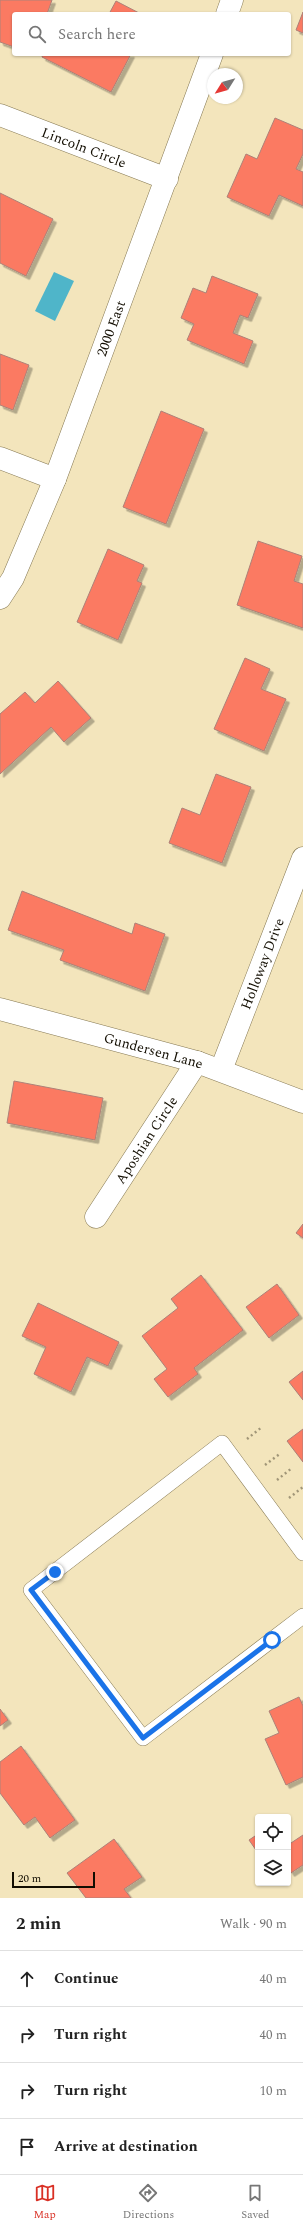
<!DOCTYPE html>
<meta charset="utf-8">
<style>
body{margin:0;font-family:Spectral,serif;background:#f2f2f2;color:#222}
.controls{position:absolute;right:12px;bottom:12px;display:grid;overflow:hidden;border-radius:4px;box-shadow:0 1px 3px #0004}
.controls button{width:36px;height:36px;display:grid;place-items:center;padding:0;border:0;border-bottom:1px solid #e0e0e0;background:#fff;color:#222;font:20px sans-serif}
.compass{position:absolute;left:207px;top:68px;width:36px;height:36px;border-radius:50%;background:#fff;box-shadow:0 1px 3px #0004;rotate:233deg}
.scale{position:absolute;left:12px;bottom:10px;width:83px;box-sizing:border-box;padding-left:4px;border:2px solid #120d01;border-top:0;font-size:11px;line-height:14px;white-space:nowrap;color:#120d01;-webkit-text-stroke:3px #f3e5bc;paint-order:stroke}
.stop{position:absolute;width:12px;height:12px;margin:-9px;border:3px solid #1a73e8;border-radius:50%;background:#fff}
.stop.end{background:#1a73e8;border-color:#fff;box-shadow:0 1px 4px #0008}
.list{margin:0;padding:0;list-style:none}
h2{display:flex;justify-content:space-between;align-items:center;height:52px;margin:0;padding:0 16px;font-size:17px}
h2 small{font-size:13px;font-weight:400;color:#767676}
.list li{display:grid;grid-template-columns:26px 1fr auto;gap:12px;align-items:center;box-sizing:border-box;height:56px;padding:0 16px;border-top:1px solid #e0e0e0}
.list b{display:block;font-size:15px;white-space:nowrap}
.list em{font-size:13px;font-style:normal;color:#767676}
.icon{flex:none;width:22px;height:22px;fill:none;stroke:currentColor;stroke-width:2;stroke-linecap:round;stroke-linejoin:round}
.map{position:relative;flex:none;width:303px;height:1898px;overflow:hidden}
.search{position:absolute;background:#fff;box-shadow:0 1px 3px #0004;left:12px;right:12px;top:12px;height:44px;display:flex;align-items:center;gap:10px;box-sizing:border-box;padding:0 14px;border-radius:4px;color:#767676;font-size:15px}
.sheet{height:276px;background:#fff}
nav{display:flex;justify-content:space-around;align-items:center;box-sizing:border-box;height:56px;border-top:1px solid #e0e0e0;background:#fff;font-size:11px;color:#767676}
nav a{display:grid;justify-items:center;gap:2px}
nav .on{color:#d93025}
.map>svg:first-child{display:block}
.water{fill:#4fb5c9}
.building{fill:#fb7a62;stroke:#ad8178;filter:url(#shadow)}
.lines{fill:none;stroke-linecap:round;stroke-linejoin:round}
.lane-casing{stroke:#867953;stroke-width:16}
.street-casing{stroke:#867953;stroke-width:23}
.path{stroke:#a19678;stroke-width:2.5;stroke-dasharray:2 3;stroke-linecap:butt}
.lane{stroke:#fff;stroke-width:15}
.street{stroke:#fff;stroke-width:22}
.route{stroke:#1a73e8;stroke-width:5}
.labels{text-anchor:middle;stroke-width:3;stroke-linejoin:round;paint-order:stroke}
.street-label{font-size:14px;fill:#120d01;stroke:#f3e5bc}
</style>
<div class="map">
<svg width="303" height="1898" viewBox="0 0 303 1898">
<defs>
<filter id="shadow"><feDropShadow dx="3.5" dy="3.5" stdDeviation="0" flood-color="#0004"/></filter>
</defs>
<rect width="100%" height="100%" fill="#f3e5bc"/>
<path class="water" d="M54 272 74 281 55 321 35 311Z"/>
<g class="building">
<path d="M0 0H52L47 14H14V47L0 42Z"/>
<path d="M116 1 141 14H109Z"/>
<path d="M303 12V33L296 30Z"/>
<path d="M43 54H131L111 92 42 57Z"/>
<path d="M275 118 303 130V154L296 169 303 172V206L279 195 269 216 227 197 246 154 257 159Z"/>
<path d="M0 193 53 219 26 276 0 263Z"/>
<path d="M212 276 258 294 248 318 240 315 233 333 253 341 244 364 187 340 194 324 181 318 193 288 206 293Z"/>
<path d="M0 354 29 365 13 410 0 405Z"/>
<path d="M161 411 204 429 166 524 123 507Z"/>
<path d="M258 541 302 556 294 581 303 584V628L237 605Z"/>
<path d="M108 549 144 565 137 581 142 583 118 640 77 622Z"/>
<path d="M245 658 270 669 261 689 286 699 264 751 214 729Z"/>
<path d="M58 681 91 718 64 742 51 727 0 774V714L25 692 35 703Z"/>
<path d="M216 774 251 787 222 863 169 843 182 808 200 815Z"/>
<path d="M22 891 132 934 135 923 165 934 145 991 60 960 64 950 8 930Z"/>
<path d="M14 1081 103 1098 95 1140 7 1123Z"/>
<path d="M303 1224V1238L296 1233Z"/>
<path d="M201 1275 243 1330 194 1368 198 1374 168 1397 154 1379 167 1369 142 1336 178 1308 171 1299Z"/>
<path d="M277 1284 299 1315 269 1338 246 1307Z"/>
<path d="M38 1303 119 1342 108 1366 87 1357 71 1392 34 1374 46 1347 22 1336Z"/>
<path d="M303 1371V1400L289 1382Z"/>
<path d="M303 1429V1462L287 1441Z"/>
<path d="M299 1697 303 1706V1777L286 1785 265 1739 279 1733 269 1711Z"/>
<path d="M0 1709 8 1720 0 1726Z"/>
<path d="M21 1746 75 1820 50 1838 35 1817 24 1825 0 1793V1762Z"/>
<path d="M258 1834V1853L249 1840Z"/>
<path d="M303 1835V1865L291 1873 288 1868V1845Z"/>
<path d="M114 1839 142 1877 124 1889 131 1898H86L67 1873Z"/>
</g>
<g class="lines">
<defs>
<path id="lane" d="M303 1553 222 1443 31 1590 143 1738 303 1616"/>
<g id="street">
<path d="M227 14 232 0"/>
<path id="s1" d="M0 115 167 179"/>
<path d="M0 458 55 479"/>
<path id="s2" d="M0 598 13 578 55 479 212 54"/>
<path id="s3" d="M0 1009 197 1062 303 1102"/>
<path id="s4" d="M221 1070 303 858"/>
<path id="s5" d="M96 1217 197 1062"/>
</g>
</defs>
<use href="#lane" class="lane-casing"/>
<use href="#street" class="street-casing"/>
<g class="path">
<path d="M247 1439 262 1427"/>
<path d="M265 1465 281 1453"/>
<path d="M277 1480 292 1468"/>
<path d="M289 1498 303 1487"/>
</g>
<use href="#lane" class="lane"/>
<use href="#street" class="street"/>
</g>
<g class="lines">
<path class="route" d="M55 1572 31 1590 143 1738 272 1640"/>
</g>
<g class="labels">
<g class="street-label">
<text dy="5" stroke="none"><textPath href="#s1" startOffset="90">Lincoln Circle</textPath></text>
<text dy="5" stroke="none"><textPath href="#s2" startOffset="292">2000 East</textPath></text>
<text dy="5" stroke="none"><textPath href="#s4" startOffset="114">Holloway Drive</textPath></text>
<text dy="5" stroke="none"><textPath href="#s3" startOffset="159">Gundersen Lane</textPath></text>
<text dy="5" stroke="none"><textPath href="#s5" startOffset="92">Aposhian Circle</textPath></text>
</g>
</g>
</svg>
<div class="controls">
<button><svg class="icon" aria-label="locate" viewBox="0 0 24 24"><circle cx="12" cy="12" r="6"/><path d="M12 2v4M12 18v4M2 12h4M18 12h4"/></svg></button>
<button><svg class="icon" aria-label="layers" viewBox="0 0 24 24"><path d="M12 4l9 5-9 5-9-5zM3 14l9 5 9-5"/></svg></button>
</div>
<svg class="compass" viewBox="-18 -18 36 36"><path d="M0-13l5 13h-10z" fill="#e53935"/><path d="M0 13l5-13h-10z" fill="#767676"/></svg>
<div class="scale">20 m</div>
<div class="stop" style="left:272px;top:1640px"></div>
<div class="stop end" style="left:55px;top:1572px"></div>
<div class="search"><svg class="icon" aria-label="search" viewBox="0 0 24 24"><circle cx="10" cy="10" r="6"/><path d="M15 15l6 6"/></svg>Search here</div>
</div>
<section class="sheet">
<h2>2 min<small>Walk · 90 m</small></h2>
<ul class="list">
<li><svg class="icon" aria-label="ahead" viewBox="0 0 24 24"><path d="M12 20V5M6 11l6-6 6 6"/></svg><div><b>Continue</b></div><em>40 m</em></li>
<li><svg class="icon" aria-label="right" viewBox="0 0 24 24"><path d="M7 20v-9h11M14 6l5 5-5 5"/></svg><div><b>Turn right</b></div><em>40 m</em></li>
<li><svg class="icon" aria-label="right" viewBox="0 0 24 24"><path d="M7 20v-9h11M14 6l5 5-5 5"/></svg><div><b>Turn right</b></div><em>10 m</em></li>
<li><svg class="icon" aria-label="arrive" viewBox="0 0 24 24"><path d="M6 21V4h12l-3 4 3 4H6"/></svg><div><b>Arrive at destination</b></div></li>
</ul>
</section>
<nav>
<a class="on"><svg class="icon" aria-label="map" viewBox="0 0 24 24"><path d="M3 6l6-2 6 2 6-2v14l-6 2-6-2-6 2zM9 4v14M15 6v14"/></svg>Map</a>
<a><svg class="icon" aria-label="directions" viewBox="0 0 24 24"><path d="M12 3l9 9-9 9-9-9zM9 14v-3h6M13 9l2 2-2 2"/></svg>Directions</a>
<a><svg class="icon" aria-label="saved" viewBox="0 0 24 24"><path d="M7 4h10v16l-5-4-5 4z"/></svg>Saved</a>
</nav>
